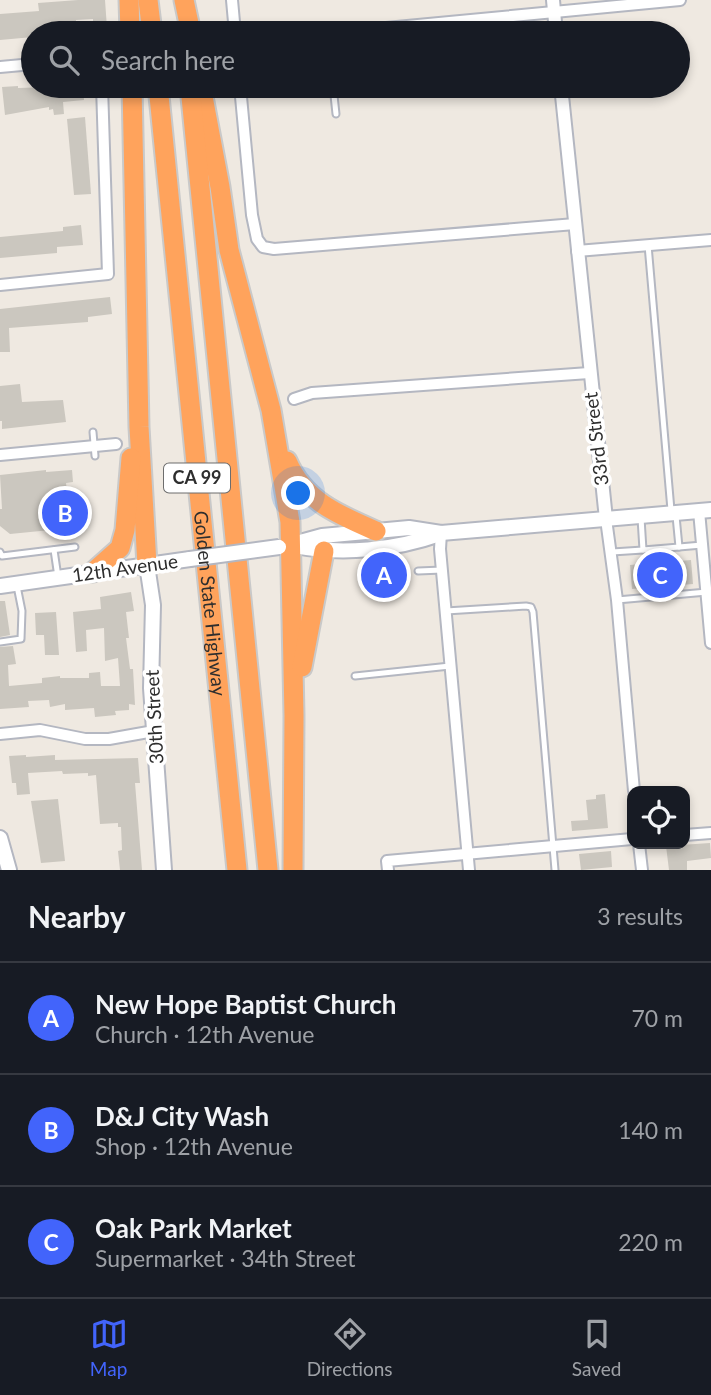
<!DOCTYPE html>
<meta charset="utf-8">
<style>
body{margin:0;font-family:Lato,sans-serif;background:#20242c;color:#f1f3f6}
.controls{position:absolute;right:21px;bottom:21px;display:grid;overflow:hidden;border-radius:14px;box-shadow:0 4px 10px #0003}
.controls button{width:63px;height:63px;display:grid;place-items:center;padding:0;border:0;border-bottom:2px solid #363941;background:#171b24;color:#f1f3f6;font:35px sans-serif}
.you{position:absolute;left:299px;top:494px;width:24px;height:24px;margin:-18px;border:5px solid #fff;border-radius:50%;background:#1a73e8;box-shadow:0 0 0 10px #1a73e833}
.badge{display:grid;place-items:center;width:46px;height:46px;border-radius:50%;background:#4264fb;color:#fff;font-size:23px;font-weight:700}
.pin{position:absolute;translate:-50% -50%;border:4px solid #fff;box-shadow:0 2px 7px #0006}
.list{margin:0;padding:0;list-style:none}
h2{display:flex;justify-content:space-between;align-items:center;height:91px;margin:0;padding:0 28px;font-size:30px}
h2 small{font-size:23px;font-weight:400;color:#9ea1a6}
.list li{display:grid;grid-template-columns:46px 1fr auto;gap:21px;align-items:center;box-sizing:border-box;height:112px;padding:0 28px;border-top:2px solid #363941}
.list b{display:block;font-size:26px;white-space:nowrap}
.list p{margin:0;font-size:23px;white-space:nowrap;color:#9ea1a6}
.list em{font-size:23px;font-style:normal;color:#9ea1a6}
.icon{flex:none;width:38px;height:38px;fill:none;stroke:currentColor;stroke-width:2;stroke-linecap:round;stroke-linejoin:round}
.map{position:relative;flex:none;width:711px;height:870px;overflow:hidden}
.search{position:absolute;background:#171b24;box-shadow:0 4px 10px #0003;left:21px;right:21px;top:21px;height:77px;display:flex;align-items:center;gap:18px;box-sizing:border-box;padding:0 24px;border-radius:38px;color:#9ea1a6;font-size:26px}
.sheet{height:427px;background:#171b24}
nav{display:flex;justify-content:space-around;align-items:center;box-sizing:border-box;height:98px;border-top:2px solid #363941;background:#171b24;font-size:19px;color:#9ea1a6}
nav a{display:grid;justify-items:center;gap:4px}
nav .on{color:#4264fb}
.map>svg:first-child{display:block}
.building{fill:#cbc7bf}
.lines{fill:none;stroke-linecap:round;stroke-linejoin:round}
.service-casing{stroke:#b4b7c1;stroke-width:9}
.minor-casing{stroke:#b4b7c1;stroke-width:14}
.tertiary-casing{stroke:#b4b7c1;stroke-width:16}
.secondary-casing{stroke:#b4b7c1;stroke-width:18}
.motorway-casing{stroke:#c9c9c9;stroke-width:23}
.service{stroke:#fff;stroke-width:5}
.minor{stroke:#fff;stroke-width:10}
.tertiary{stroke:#fff;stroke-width:12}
.secondary{stroke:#fff;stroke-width:14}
.motorway{stroke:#ffa35c;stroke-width:19}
.secondary-bridge-casing{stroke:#b4b7c1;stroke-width:18;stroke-linecap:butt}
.secondary-bridge{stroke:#fff;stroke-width:14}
.labels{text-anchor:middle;stroke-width:7;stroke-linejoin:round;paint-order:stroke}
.shield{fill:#fff;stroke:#6d6d6d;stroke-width:2}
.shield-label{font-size:18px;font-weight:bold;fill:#2e2e2e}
.street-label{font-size:19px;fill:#2e2e2e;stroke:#fff}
</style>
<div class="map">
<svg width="711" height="870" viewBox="0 0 711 870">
<rect width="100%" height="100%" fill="#efe9e1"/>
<g class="building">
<path d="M78 0H105L107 28H93V19L76 20V26L35 30 33 37 0 40V14L39 11 38 3Z"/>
<path d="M18 86V88L83 86 84 100 63 102 64 114 54 115 53 109 49 110V107L5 115 2 87Z"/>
<path d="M85 117 91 194 74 195 67 119Z"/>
<path d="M81 225 83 245 57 247V253L0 258V237L63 231V227Z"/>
<path d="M110 297 112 314 88 317V322L9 328 10 352H0V309Z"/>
<path d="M20 384 22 402 63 400 66 422 2 429V421H0V386Z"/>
<path d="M46 470V472L72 470 73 482 66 483 71 528 10 534 0 526V509H2L0 475Z"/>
<path d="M691 560 693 584 632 589 630 565Z"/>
<path d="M131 592 134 611 126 612 129 638H126L130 669H133L135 705 129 704V710L115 711 116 715 95 717 94 708 65 710V704L50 707 49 700 28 701 29 707 0 709V647L13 646 16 664 8 665 9 686 42 683V678L60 676V678H89V673L100 672 101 686H120L118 658 105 661 104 628 86 630 87 651 76 652 73 612 101 609 100 597Z"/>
<path d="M0 601H5L10 635 0 637Z"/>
<path d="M56 612 59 655H45L44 635H36L35 613Z"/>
<path d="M26 755V757L55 755V760L138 758 140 783H135L142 870H120L118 851 122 850 121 827H118V823L100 824 96 775 88 776V773L63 774 62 771 28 773 30 794 17 795 16 783H12L9 756Z"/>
<path d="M605 794 608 828 572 831 571 821 588 820 586 800 596 799V795Z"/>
<path d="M58 799 65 861 41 863 31 801Z"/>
<path d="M710 843 711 858 687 861V870H669L666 846Z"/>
<path d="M611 851 612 867 581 870 579 854Z"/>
</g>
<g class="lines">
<defs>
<g id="service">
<path d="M333 86 336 114"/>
<path d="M648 245 671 510"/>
<path d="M93 432 95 456"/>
<path d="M641 518 643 550 679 547 676 516"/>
<path d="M679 547 702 545"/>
<path d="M54 550 58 577"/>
<path d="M0 552 2 556 75 547"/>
<path d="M612 552 643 550"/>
<path d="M418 571 442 570"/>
<path d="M617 600 707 592"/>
<path d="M446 611 526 606 531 607 533 612 555 870"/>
<path d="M0 642 21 639 22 611 17 586"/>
<path d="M355 676 450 666"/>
</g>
<g id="minor">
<path d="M232 0 235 33"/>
<path d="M333 33 680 0"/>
<path d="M0 67 33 64"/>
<path d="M240 86 252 215 257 239 263 247 274 249 575 224"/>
<path d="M577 251 711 240"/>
<path d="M0 285 108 274 102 86"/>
<path d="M294 399 312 393 589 373"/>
<path d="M0 455 116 444"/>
<path d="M699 511 711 643"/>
<path d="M606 519 617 600 634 791"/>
<path d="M441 533 440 549 469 870"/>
<path d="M0 734 40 730 85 739H109L154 731"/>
<path d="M685 835 711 833"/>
<path d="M639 844 642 870"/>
<path d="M388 870 387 861 632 839"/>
</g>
<g id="tertiary">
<path d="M553 0 556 33"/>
<path d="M561 86 606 519"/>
</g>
<g id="secondary">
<path d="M295 546C342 555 395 550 440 534"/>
<path d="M282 547 322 536 409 528 441 533 711 510"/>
<path d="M147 565 153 605 151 688 164 870"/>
<path d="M0 586 190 559"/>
<path d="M0 838 9 870"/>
</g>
<g id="motorway">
<path d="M129 0 130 33"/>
<path d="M148 0 152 33"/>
<path d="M184 0 191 33"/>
<path d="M132 86 139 427 147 565"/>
<path id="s1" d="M158 86 237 870"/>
<path d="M201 86 220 187 229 250 271 410 290 522 294 716 293 870"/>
<path d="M190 87 268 870"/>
<path d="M287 461C304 501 339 515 376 531"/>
<path d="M93 572 120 548 125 530 131 458"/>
<path d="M302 667 324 551"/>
</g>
</defs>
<use href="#service" class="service-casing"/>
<use href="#minor" class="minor-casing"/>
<use href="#tertiary" class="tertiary-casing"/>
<use href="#secondary" class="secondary-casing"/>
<use href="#motorway" class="motorway-casing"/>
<use href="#service" class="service"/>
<use href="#minor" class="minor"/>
<use href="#tertiary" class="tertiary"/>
<use href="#secondary" class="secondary"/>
<use href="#motorway" class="motorway"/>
<defs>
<path id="secondary-bridge" d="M190 559 279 547"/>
</defs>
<use href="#secondary-bridge" class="secondary-bridge-casing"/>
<use href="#secondary-bridge" class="secondary-bridge"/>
</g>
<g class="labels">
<rect class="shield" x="164" y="463.5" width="66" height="29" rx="5"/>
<g class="shield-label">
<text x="197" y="484">CA 99</text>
</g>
<g class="street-label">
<text transform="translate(596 439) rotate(-97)" y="7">33rd Street</text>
<text transform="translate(125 568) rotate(-8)" y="7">12th Avenue</text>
<text dy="7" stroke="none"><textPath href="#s1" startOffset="520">Golden State Highway</textPath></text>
<text transform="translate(154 717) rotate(-93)" y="7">30th Street</text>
</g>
</g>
</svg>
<div class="controls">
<button><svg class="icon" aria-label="locate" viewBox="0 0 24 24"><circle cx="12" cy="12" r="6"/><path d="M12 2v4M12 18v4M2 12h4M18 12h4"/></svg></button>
</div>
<div class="you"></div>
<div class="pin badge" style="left:384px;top:575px">A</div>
<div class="pin badge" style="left:65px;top:513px">B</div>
<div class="pin badge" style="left:660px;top:575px">C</div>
<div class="search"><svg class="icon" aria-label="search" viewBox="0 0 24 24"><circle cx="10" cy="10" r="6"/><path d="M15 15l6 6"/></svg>Search here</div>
</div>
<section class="sheet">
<h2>Nearby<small>3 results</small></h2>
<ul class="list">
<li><span class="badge">A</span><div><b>New Hope Baptist Church</b><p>Church · 12th Avenue</p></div><em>70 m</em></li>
<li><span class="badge">B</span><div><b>D&amp;J City Wash</b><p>Shop · 12th Avenue</p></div><em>140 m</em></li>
<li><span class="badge">C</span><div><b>Oak Park Market</b><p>Supermarket · 34th Street</p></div><em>220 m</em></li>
</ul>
</section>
<nav>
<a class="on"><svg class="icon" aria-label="map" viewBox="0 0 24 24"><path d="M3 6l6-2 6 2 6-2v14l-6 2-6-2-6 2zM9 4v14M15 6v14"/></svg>Map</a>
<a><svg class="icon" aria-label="directions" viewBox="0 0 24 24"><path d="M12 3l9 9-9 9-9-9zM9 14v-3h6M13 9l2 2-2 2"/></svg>Directions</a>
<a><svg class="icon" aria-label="saved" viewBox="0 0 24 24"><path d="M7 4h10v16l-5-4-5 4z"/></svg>Saved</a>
</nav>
